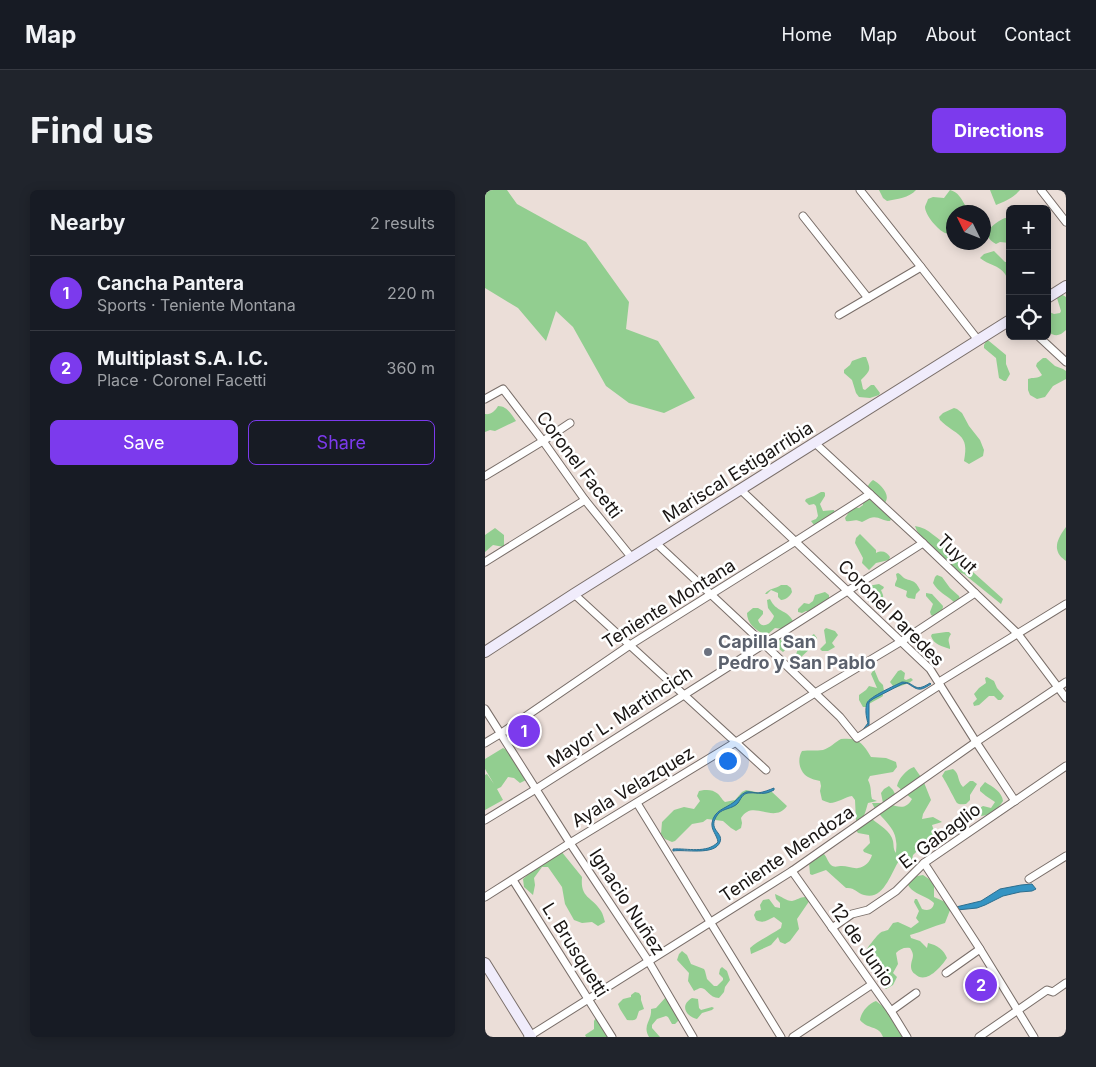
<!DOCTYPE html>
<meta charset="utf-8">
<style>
body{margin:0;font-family:Inter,sans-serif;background:#20242c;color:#f1f3f6}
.controls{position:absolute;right:15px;top:15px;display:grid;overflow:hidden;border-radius:8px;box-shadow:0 2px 12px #0003}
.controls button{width:45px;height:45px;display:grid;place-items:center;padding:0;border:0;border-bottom:1px solid #363941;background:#171b24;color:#f1f3f6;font:25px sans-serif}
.compass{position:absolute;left:461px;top:15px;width:45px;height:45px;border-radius:50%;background:#171b24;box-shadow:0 2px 12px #0003;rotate:313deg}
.you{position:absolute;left:242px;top:570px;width:18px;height:18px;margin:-12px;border:4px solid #fff;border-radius:50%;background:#1a73e8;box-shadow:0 0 0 8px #1a73e833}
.badge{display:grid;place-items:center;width:32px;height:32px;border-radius:50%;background:#7c3aed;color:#fff;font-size:16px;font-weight:700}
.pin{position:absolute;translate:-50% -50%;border:2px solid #fff;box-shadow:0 1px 5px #0006}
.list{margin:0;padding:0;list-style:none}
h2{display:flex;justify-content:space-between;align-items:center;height:65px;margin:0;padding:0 20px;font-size:21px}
h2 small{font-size:16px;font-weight:400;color:#9ea1a6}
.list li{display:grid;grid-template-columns:32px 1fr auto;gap:15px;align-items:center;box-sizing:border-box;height:75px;padding:0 20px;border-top:1px solid #363941}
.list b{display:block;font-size:19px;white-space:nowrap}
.list p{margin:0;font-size:16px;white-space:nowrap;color:#9ea1a6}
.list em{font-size:16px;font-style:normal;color:#9ea1a6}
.actions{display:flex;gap:10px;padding:15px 20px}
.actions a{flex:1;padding:11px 0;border:1px solid #7c3aed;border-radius:8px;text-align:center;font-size:18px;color:#7c3aed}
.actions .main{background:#7c3aed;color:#fff}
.icon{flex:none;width:28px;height:28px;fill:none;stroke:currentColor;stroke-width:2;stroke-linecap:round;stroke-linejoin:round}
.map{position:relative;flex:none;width:581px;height:847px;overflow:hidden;border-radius:8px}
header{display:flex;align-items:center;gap:30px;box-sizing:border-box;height:70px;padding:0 25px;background:#171b24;border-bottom:1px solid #363941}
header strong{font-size:24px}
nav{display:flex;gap:28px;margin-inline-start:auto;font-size:18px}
.intro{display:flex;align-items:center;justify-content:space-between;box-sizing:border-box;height:120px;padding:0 30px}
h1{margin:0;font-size:35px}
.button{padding:12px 22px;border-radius:8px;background:#7c3aed;color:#fff;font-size:18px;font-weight:700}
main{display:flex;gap:30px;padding:0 30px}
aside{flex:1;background:#171b24;border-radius:8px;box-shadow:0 2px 12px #0003}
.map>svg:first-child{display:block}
.green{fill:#92ce90}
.water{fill:#3594c3;stroke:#2d6e8e}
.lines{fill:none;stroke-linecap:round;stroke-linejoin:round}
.street-casing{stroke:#796e69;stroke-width:9}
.secondary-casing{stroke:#796e69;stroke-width:12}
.street{stroke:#fff;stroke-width:7}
.secondary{stroke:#f0ecfb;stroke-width:10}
.worship-dot{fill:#6b7280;stroke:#fff;stroke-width:2}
.labels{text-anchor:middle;stroke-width:5;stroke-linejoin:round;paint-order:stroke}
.street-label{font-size:18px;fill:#191513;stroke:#fff}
.worship-label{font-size:18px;font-weight:bold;fill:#5b616d;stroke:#fff;text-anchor:start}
</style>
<header>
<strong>Map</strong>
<nav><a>Home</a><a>Map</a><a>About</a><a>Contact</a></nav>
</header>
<div class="intro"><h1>Find us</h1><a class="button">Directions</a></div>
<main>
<aside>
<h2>Nearby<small>2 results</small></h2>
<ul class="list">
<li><span class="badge">1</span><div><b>Cancha Pantera</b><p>Sports · Teniente Montana</p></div><em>220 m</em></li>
<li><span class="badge">2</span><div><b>Multiplast S.A. I.C.</b><p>Place · Coronel Facetti</p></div><em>360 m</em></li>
</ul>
<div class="actions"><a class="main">Save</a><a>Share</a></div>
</aside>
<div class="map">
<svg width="581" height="847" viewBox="0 0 581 847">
<rect width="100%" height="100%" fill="#ebded8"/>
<g class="green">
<path d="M0 0H22L32 14 101 52 144 112 141 139 173 151 210 208 179 223 144 213 121 196 88 137 71 121 61 151 33 118 0 98Z"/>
<path d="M394 0H431C424 8 412 9 402 11L398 8Z"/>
<path d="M465 0C473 2 476 8 480 15L489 16 495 22H468V43C465 44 464 44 460 43 453 40 440 25 440 17 440 16 443 10 443 9L448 7 459 8Z"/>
<path d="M505 0H535C528 8 520 11 511 15Z"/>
<path d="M520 28H525V53L515 52 511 54C494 45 508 33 520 28Z"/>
<path d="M509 61 520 72H525V100C523 95 523 88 520 84 514 75 503 75 495 68L499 64Z"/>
<path d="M576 104 581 107V140C574 147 570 146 562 142V121L569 124 575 123 576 121 572 108Z"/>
<path d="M501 151H504L521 165V174L525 184 521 191H519L514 188 511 168 499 158V155Z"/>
<path d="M378 167H381C386 180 386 180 376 190L378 199 380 200 386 195H389L395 203 394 205 385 208 374 207 371 203 367 190 359 183V180L365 175 367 171Z"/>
<path d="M558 168H561L570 176 578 179 581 181V189L568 196 560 207 552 209 545 205 543 200V189C548 187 553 189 557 185L551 176 552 173Z"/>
<path d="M13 216C22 216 26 224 31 231L10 241 5 240 0 242V224C6 225 10 221 13 216Z"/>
<path d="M469 218 472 219 477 223 484 236 495 250 499 260 498 266 484 274 479 271C485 243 471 246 455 230L454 227 458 223Z"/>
<path d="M388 290C394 293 405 303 401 311 400 313 397 316 395 317L403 324 406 329 405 331C398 331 392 325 385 328 382 329 380 331 377 332 369 328 368 332 361 331L360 328 364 322 363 319 369 317 374 318 378 315C377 308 382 294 388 290Z"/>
<path d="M336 302H339L340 303V306L335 314 338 321 349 320 350 323 334 333 329 335 326 331 331 329 333 326 331 316 329 314 324 315 320 311 321 309 329 306Z"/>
<path d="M430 336C445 338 451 350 464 355L469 365 518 409 516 414 479 384 469 380 458 369 435 345 432 341Z"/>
<path d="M581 337V371C566 361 572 349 581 337Z"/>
<path d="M10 338 19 345V357L8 355 0 362V345Z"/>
<path d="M375 344 391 360V363C397 360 402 362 405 367L404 370 391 373 384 380 377 373 378 368 370 353 371 348Z"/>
<path d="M413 383C414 383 419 388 419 388 427 392 430 389 435 400L431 404 430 409 423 408 421 406 422 401 410 396V394L412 389 411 384Z"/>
<path d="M452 385 457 387 465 398 474 406 475 409 474 411 469 412C461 405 453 402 448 393L450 387Z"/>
<path d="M394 394 399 397 398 399 396 400 398 405 399 415C389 413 382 408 381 398L383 396Z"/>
<path d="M296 395H302L306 398 307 402C305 406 301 410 296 410L293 407V403L286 400 282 404H280C284 398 291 399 296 395Z"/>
<path d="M340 402 344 405V409L331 416 324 422 321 421 317 423 313 422V419L319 413 324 414 328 411 330 405Z"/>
<path d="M441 403 447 404 458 416C458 422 453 424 448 426L446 425 445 422 448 414 441 406Z"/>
<path d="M285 409C286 411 289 416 291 417 298 423 302 421 308 431L298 439 290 438 282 445C272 442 262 434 262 423L268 418H273L278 421V424L273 430C276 440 287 434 289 426L283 418 282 410Z"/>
<path d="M341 438 350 441 353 445 347 453 350 457 343 461H337L335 459 341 453 339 440Z"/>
<path d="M461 442H464L466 444C462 450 464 451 465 457V459C457 456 449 455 446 446L447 444Z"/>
<path d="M329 444 332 448 331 453 312 471H310L309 469C312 464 311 461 315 457 318 454 325 446 329 444Z"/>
<path d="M300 445H303L307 449 304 456 298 462 289 455 288 450 293 449 298 450Z"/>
<path d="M389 479 394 491 398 495 399 501H397L398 506C392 510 385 512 381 517H378L374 510V505L381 500 384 496 392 498 386 484Z"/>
<path d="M416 480 420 483 419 489 421 490 426 488 428 490 424 493 410 498 408 496 405 492 413 481Z"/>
<path d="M502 487 509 491 512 498 519 506 516 510H513L509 506H504L494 515 489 516 488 513 492 509 489 504 494 498 501 493 500 488Z"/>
<path d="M39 529 49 546 39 552 28 536Z"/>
<path d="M356 549C373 547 378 553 386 567L401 568 411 572 412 577 408 582 385 586 383 590C387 598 385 601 387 609L392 611 383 613C381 619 380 626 376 630L371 631 370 610 367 606C360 607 352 613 345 613 342 612 339 611 337 610L335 601 336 596 335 591C331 590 326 589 323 587 314 582 312 569 317 561 324 560 331 561 338 560 345 558 350 552 356 549Z"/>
<path d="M18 558 25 562 41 583V590L35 593 29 588 23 587 16 597 12 599 18 610 0 620V585L2 584 9 594 0 579V569Z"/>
<path d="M429 577 438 590 446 610 438 624 437 629 448 627 457 632 447 635 450 644 428 665 427 670 418 672 411 665 414 671C406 682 399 711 379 705 372 703 369 697 361 698L341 680 327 685 325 684 324 672 337 662C342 666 342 671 346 675 349 678 353 676 357 676 362 676 369 679 373 678 380 677 385 672 387 665L379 662 378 660 385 653 384 645 373 643 370 639 387 629C394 635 406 641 408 651 409 656 408 659 411 663 411 659 412 655 411 651 410 635 393 627 387 613H398L396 603 399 599 404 596 408 600 410 604 402 609 404 614C414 617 421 620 427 609L412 596C414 588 421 580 429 577Z"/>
<path d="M468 579C475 584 472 591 478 597L485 591H488L492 594 485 605V610L481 614C479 614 474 615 472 613 471 612 460 590 457 586L460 581Z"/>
<path d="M500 592C508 597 517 602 518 611 512 621 503 627 492 626L494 621 493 619 498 616 506 618 510 612 501 606 495 601V598Z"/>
<path d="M219 600C223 600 227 600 230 602 235 604 236 609 240 612L250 610 257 602 261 600 276 603 287 602 302 616C288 635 268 608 256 628L257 633 256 638 251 641 246 638 238 631 222 629 218 632 207 634 190 651 187 652 180 649 176 644 177 632 189 620 199 617 209 619 215 611 212 606 214 601Z"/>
<path d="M76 661 97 687C95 709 107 706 116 721 118 724 119 729 120 732L113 736 107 732 97 733 89 730 80 714 77 697 63 677H57L49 688 50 695 48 705 39 697 38 689 46 682 56 669Z"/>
<path d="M438 685 444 689 449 695V707L467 715 460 733C448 736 437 742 425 745L426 748 435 751 442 758 443 753C452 755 459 760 462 768 456 777 441 795 430 784 428 783 426 780 426 777 426 768 431 767 425 758 419 757 415 759 411 763L413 774 408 783 412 787 408 795 401 799 397 796 394 788 388 783 378 765C380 761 391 746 395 743 397 741 401 741 403 740L408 733 413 732 426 738 434 732 431 728 434 721 429 712 430 709H432L437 719C443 721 448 720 449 713 441 705 425 704 422 692L427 687Z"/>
<path d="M290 704C296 706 301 711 307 711 312 710 315 707 320 707L325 710 312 729 314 739 305 751 300 754 295 752 293 747 286 755 266 764 265 758C274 750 286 745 296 738L297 733 289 727C283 730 278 734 271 730L269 725 271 721 276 720 275 715 278 710 284 709 290 717 295 718V713L291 709Z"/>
<path d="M197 761 202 765 206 774 219 779 220 781 222 789 229 796H232L238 790V788L234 784 235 779 237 777 242 781 245 790 240 797 239 802 234 808C224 808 222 798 216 798 214 798 211 800 209 801L203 791 204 783 192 770 194 764Z"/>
<path d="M150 802 154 803 156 806V810L159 819 154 821C151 829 153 831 142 830L135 819 133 814 138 809 146 807V805Z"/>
<path d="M181 807 193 825V831L190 834H187L183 827 181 826 172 829 167 835V838L175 847H164C157 835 167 831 166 819L171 818Z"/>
<path d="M207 808 213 809 214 818 216 820 227 817 229 818 227 820 217 823 212 829C200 826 195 815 207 808Z"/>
<path d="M391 811 400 818 417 847H398C394 835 383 840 375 830 376 822 384 813 391 811Z"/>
<path d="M112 826 127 847H101L100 845 109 839V831Z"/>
</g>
<g class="water">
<path d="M417 492C431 492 428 504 445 493L446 494C434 502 433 500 422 493L417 494 388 509 384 512V535L379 541H377L383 533C381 527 380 519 382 513 384 507 411 495 417 492Z"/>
<path d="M289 598V600C278 606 275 602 263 603 257 604 256 609 253 613 248 619 238 618 233 624 221 640 239 642 235 652 230 666 199 659 188 661V659C202 658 222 664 233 652 232 645 226 640 227 633 229 620 240 619 249 612 253 609 256 604 261 602 265 601 269 603 273 603 279 602 284 600 289 598Z"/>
<path d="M547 694 551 699 547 701 535 702 518 706 500 715 492 718 472 720 471 717 496 711 515 699 536 695Z"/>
</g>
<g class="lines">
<defs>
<g id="street">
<path d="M375 0 436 77 493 150"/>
<path d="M556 0 581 32"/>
<path d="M318 26 383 108"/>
<path d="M354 125 436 77"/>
<path d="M553 146 581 172"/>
<path d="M0 209 18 199 58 251 100 310 147 368"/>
<path d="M330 253 438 353 533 444 581 508"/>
<path d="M0 286 58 251 85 233"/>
<path d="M256 300 445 479 491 552 530 611"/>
<path d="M171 353 279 454 355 527 372 548 455 495"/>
<path d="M0 372 100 310"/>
<path d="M89 404 281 580"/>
<path d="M454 492 581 414"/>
<path d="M0 519 85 653 164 772 208 847"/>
<path d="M0 553 15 544 145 455 311 351 385 304"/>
<path d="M152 613 296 847"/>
<path d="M0 630 51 599 438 353"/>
<path d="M439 673 495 759 549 847"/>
<path d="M307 681 406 821 422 847"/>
<path d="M544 689 581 666"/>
<path d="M28 690 127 847"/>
<path d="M0 707 85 653 251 552 330 503 417 451 490 403"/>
<path d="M347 738 367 724 383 720 411 701 439 673 581 576"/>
<path d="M461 783 495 759"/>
<path d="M406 821 431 803"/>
<path d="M43 847 307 681 491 552 581 492"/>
<path d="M308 847 386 795"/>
<path d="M494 847 562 800 568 802 581 793"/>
</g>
<g id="secondary">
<path d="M562 108 581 96"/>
<path d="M0 462 89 404 525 130"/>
<path d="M0 773 46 847"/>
</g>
</defs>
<use href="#street" class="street-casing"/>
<use href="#secondary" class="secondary-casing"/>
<use href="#street" class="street"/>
<use href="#secondary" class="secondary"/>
</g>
<circle class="worship-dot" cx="223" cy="462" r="5"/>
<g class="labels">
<g class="street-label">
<text transform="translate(94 275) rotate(53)" y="6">Coronel Facetti</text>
<text transform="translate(253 282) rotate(-32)" y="6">Mariscal Estigarribia</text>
<text transform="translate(472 364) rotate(44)" y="6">Tuyut</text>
<text transform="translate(184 414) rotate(-32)" y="6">Teniente Montana</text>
<text transform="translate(406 423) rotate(45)" y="6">Coronel Paredes</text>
<text transform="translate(135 527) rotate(-33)" y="6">Mayor L. Martincich</text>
<text transform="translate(148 597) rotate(-31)" y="6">Ayala Velazquez</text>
<text transform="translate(455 646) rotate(-37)" y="6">E. Gabaglio</text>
<text transform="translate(302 664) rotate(-34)" y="6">Teniente Mendoza</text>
<text transform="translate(142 712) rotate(57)" y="6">Ignacio Nuñez</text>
<text transform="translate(377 755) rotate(55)" y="6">12 de Junio</text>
<text transform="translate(90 760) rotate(58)" y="6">L. Brusquetti</text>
</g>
<g class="worship-label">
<text x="233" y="458">Capilla San<tspan x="233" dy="21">Pedro y San Pablo</tspan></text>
</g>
</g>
</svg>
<div class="controls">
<button>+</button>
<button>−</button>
<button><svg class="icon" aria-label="locate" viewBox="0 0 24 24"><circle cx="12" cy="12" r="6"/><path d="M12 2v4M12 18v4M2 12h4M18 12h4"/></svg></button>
</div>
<svg class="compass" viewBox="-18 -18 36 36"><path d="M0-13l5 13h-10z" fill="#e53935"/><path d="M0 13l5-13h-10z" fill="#9ea1a6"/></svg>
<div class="you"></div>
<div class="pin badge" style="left:39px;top:541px">1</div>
<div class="pin badge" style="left:496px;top:795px">2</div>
</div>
</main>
